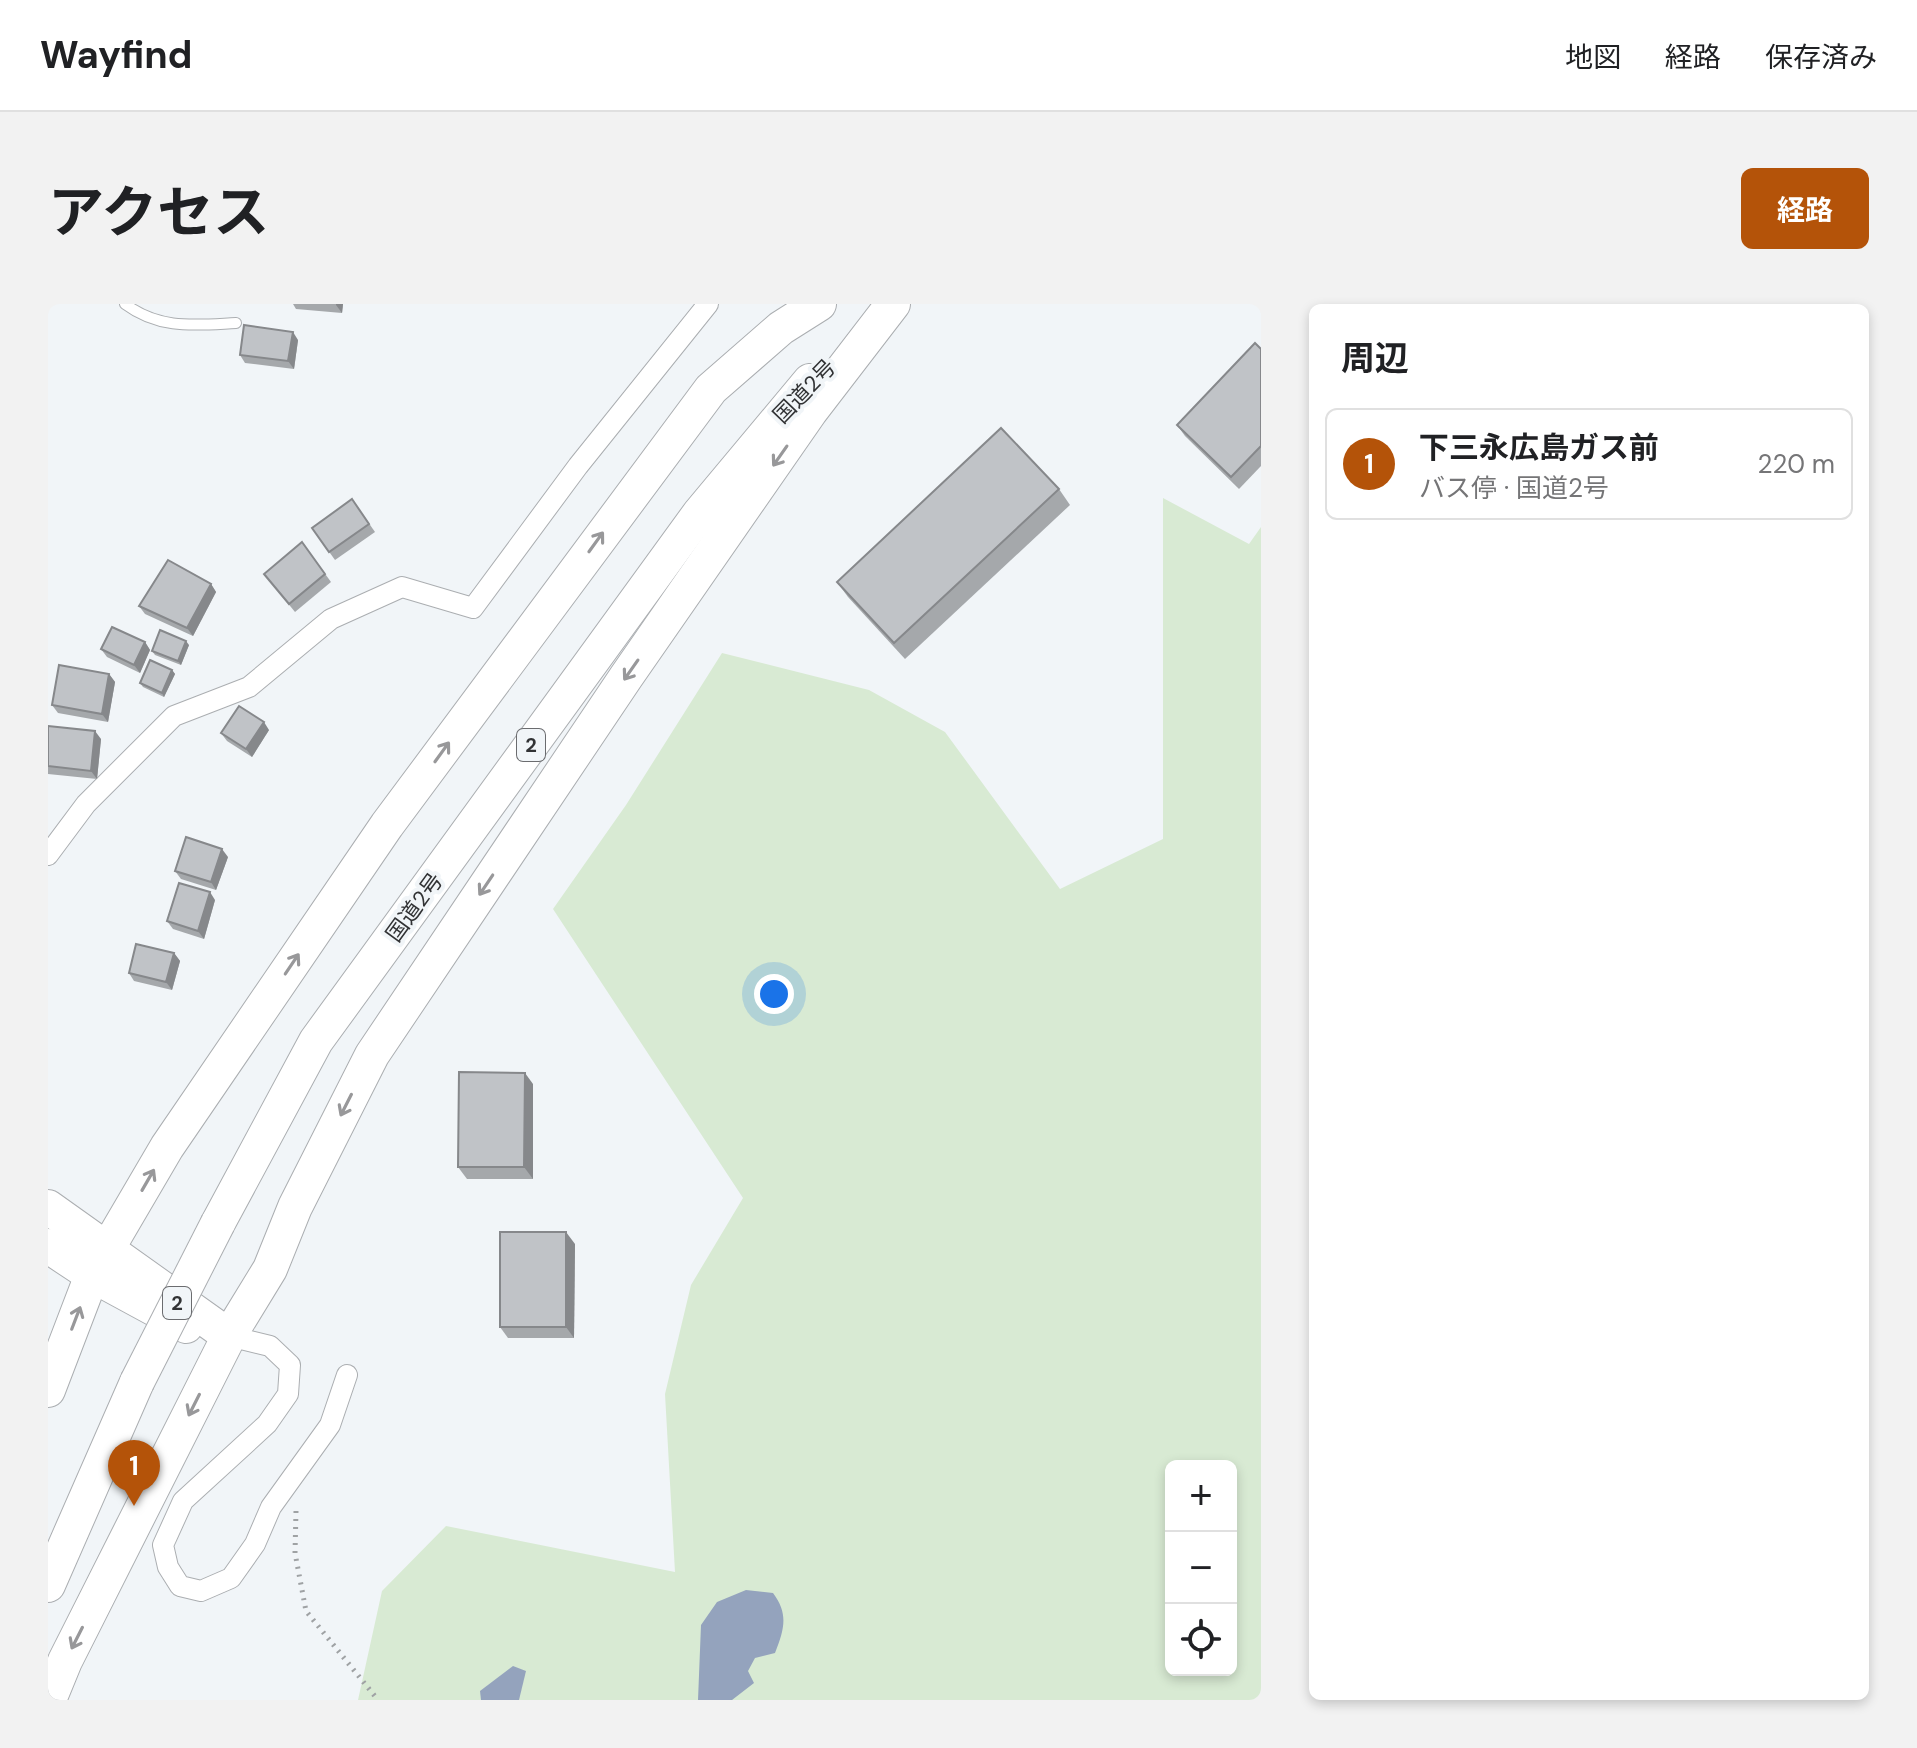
<!DOCTYPE html>
<html lang="ja">
<meta charset="utf-8">
<style>
body{margin:0;font-family:"DM Sans","Noto Sans JP",sans-serif;background:#f2f2f2;color:#202124}
.controls{position:absolute;right:24px;bottom:24px;display:grid;overflow:hidden;border-radius:12px;box-shadow:0 4px 12px #0003}
.controls button{width:72px;height:72px;display:grid;place-items:center;padding:0;border:0;border-bottom:2px solid #e0e0e0;background:#fff;color:#202124;font:40px sans-serif}
.you{position:absolute;left:726px;top:690px;width:28px;height:28px;margin:-20px;border:6px solid #fff;border-radius:50%;background:#1a73e8;box-shadow:0 0 0 12px #1a73e833}
.badge{display:grid;place-items:center;width:52px;height:52px;border-radius:50%;background:#b45309;color:#fff;font-size:26px;font-weight:700}
.pin{position:absolute;translate:-50% -66px;filter:drop-shadow(0 2px 4px #0008)}
.pin::after{content:'';position:absolute;top:42px;width:28px;height:24px;background:inherit;clip-path:polygon(0 0,100% 0,50% 100%)}
.list{margin:0;padding:0;list-style:none}
h2{display:flex;justify-content:space-between;align-items:center;height:104px;margin:0;padding:0 32px;font-size:34px}
h2 small{font-size:26px;font-weight:400;color:#757577}
.list li{display:grid;grid-template-columns:52px 1fr auto;gap:24px;align-items:center;box-sizing:border-box;height:112px;margin:0 16px 16px;padding:0 16px;border:2px solid #e0e0e0;border-radius:12px}
.list b{display:block;font-size:30px;white-space:nowrap}
.list p{margin:0;font-size:26px;white-space:nowrap;color:#757577}
.list em{font-size:26px;font-style:normal;color:#757577}
.icon{flex:none;width:44px;height:44px;fill:none;stroke:currentColor;stroke-width:2;stroke-linecap:round;stroke-linejoin:round}
.map{position:relative;flex:none;width:1213px;height:1396px;overflow:hidden;border-radius:12px}
header{display:flex;align-items:center;gap:48px;box-sizing:border-box;height:112px;padding:0 40px;background:#fff;border-bottom:2px solid #e0e0e0}
header strong{font-size:38px}
nav{display:flex;gap:44px;margin-inline-start:auto;font-size:28px}
.intro{display:flex;align-items:center;justify-content:space-between;box-sizing:border-box;height:192px;padding:0 48px}
h1{margin:0;font-size:56px}
.button{padding:20px 36px;border-radius:12px;background:#b45309;color:#fff;font-size:28px;font-weight:700}
main{display:flex;gap:48px;padding:0 48px}
aside{flex:1;background:#fff;border-radius:12px;box-shadow:0 4px 12px #0003}
.map>svg:first-child{display:block}
.green{fill:#d8ead3;fill-rule:evenodd}
.water{fill:#94a3bd}
.lines{fill:none;stroke-linecap:round;stroke-linejoin:round}
.service-casing{stroke:#abaeb1;stroke-width:12}
.minor-casing{stroke:#abaeb1;stroke-width:22}
.primary-casing{stroke:#abaeb1;stroke-width:36}
.trunk-casing{stroke:#abaeb1;stroke-width:36}
.path{stroke:#9fa2a4;stroke-width:5;stroke-dasharray:2 6;stroke-linecap:butt}
.service{stroke:#fff;stroke-width:10}
.minor{stroke:#fff;stroke-width:20}
.primary{stroke:#fff;stroke-width:34}
.trunk{stroke:#fff;stroke-width:34}
.trunk-bridge-casing{stroke:#abaeb1;stroke-width:36;stroke-linecap:butt}
.trunk-bridge{stroke:#fff;stroke-width:34}
.wall{fill:#a5a8ab}
.shaded-wall{fill:#86888b}
.building{fill:#c0c3c7;stroke:#86888b;stroke-width:2}
.oneway{stroke:#98989a}
.labels{text-anchor:middle;stroke-width:8;stroke-linejoin:round;paint-order:stroke}
.shield{fill:#f1f5f8;stroke:#6b6c6f;stroke-width:2}
.shield-label{font-size:20px;font-weight:bold;fill:#313234}
.street-label{font-size:22px;fill:#313234;stroke:#f1f5f8}
</style>
<header>
<strong>Wayfind</strong>
<nav><a>地図</a><a>経路</a><a>保存済み</a></nav>
</header>
<div class="intro"><h1>アクセス</h1><a class="button">経路</a></div>
<main>
<div class="map">
<svg width="1213" height="1396" viewBox="0 0 1213 1396">
<rect width="100%" height="100%" fill="#f1f5f8"/>
<path class="green" d="M1115 194 1201 240 1213 223V1396H310L334 1287 398 1222 627 1268 617 1090 643 981 695 894 505 605 578 501 674 349 821 386 897 428 1012 585 1115 535ZM1123 1162H1183V1366H1123Z"/>
<g class="water">
<path d="M698 1286 725 1289C741 1310 736 1326 727 1349L707 1354 700 1367 706 1379 684 1396H650L653 1321 669 1298Z"/>
<path d="M465 1362 478 1367 471 1396H433L432 1387Z"/>
</g>
<g class="lines">
<defs>
<path id="service" d="M77 0C112 26 147 21 188 19"/>
<g id="minor">
<path d="M0 551 38 500 126 412 201 383 283 315 354 283 425 304 530 162 660 0"/>
<path d="M181 1032 222 1042 242 1061 240 1090 219 1120 135 1197 115 1241 120 1263 132 1282 153 1287 183 1274 207 1240 223 1203 282 1121 299 1071"/>
</g>
<g id="primary">
<path d="M0 903 181 1032"/>
<path d="M0 942 44 971 138 1022"/>
</g>
<g id="trunk">
<path d="M170 919 268 737 651 210 762 77"/>
<path d="M0 1086 44 971 119 843 339 521 663 85 733 24 771 0"/>
<path d="M0 1281 89 1078"/>
<path d="M1 1396 17 1357 181 1032 222 965 247 903 324 751 578 373 762 108 845 0"/>
</g>
</defs>
<use href="#service" class="service-casing"/>
<use href="#minor" class="minor-casing"/>
<use href="#primary" class="primary-casing"/>
<use href="#trunk" class="trunk-casing"/>
<path class="path" d="M248 1207 247 1249 258 1307 330 1396"/>
<use href="#service" class="service"/>
<use href="#minor" class="minor"/>
<use href="#primary" class="primary"/>
<use href="#trunk" class="trunk"/>
<defs>
<path id="trunk-bridge" d="M89 1078 170 919"/>
</defs>
<use href="#trunk-bridge" class="trunk-bridge-casing"/>
<use href="#trunk-bridge" class="trunk-bridge"/>
</g>
<g class="wall">
<path d="M245 0H295L294 9 248 5Z"/>
<path d="M250 36 246 65 197 59 192 51Z"/>
<path d="M1213 45V162L1191 185 1137 132 1129 121Z"/>
<path d="M1011 185 1022 201 857 355 800 293 789 278Z"/>
<path d="M304 195 327 228 287 256 264 224Z"/>
<path d="M254 238 283 278 247 308 216 270Z"/>
<path d="M163 280 168 288 145 332 97 310 91 302Z"/>
<path d="M97 338 102 346 92 369 59 353 53 345Z"/>
<path d="M141 341 133 361 107 351 104 347Z"/>
<path d="M124 366 127 370 116 393 95 383 92 379Z"/>
<path d="M61 370 67 378 60 418 10 409 4 401Z"/>
<path d="M0 422 53 435 49 475 0 470Z"/>
<path d="M221 426 204 453 179 437 173 429Z"/>
<path d="M180 553 168 586 133 575 127 567Z"/>
<path d="M167 596 156 635 125 625 119 617Z"/>
<path d="M126 649 132 657 124 686 86 677 81 669Z"/>
<path d="M485 780V875H419L410 863Z"/>
<path d="M527 940 526 1034H460L452 1023Z"/>
</g>
<g class="shaded-wall">
<path d="M288 0H295L294 9 288 1Z"/>
<path d="M245 28 250 36 246 65 240 57Z"/>
<path d="M163 280 168 288 145 332 139 324Z"/>
<path d="M138 337 141 341 133 361 130 357Z"/>
<path d="M97 338 102 346 92 369 86 361Z"/>
<path d="M124 366 127 370 116 393 114 389Z"/>
<path d="M61 370 67 378 60 418 54 410Z"/>
<path d="M216 418 221 426 204 453 198 445Z"/>
<path d="M47 427 53 435 49 475 43 467Z"/>
<path d="M174 545 180 553 168 586 163 578Z"/>
<path d="M162 588 167 596 156 635 150 627Z"/>
<path d="M126 649 132 657 124 686 118 678Z"/>
<path d="M477 769 485 780V875L476 863Z"/>
<path d="M518 928 527 940 526 1034 518 1023Z"/>
</g>
<g class="building">
<path d="M196 21 245 28 240 57 192 51Z"/>
<path d="M1207 39 1213 45V142L1183 173 1129 121Z"/>
<path d="M953 124 1011 185 846 339 789 278Z"/>
<path d="M304 195 321 220 281 248 264 224Z"/>
<path d="M254 238 277 270 241 300 216 270Z"/>
<path d="M120 256 163 280 139 324 91 302Z"/>
<path d="M64 323 97 338 86 361 53 345Z"/>
<path d="M112 326 138 337 130 357 104 347Z"/>
<path d="M102 356 124 366 114 389 92 379Z"/>
<path d="M11 361 61 370 54 410 4 401Z"/>
<path d="M191 402 216 418 198 445 173 429Z"/>
<path d="M0 422 47 427 43 467 0 462Z"/>
<path d="M138 533 174 545 163 578 127 567Z"/>
<path d="M131 579 162 588 150 627 119 617Z"/>
<path d="M88 640 126 649 118 678 81 669Z"/>
<path d="M411 768 477 769 476 863H410Z"/>
<rect x="452" y="928" width="66" height="95"/>
</g>
<defs><path id="oneway-shaft" d="M-6 0H5M1.5-3L5.5 0L1.5 3" fill="none" stroke-width="1.6" stroke-linecap="round" stroke-linejoin="round" transform="scale(2)"/></defs>
<g class="oneway">
<use href="#oneway-shaft" transform="translate(732 152) rotate(125)"/>
<use href="#oneway-shaft" transform="translate(548 238) rotate(-54)"/>
<use href="#oneway-shaft" transform="translate(583 366) rotate(125)"/>
<use href="#oneway-shaft" transform="translate(394 448) rotate(-54)"/>
<use href="#oneway-shaft" transform="translate(438 581) rotate(124)"/>
<use href="#oneway-shaft" transform="translate(244 660) rotate(-56)"/>
<use href="#oneway-shaft" transform="translate(298 801) rotate(117)"/>
<use href="#oneway-shaft" transform="translate(100 876) rotate(-60)"/>
<use href="#oneway-shaft" transform="translate(28 1014) rotate(-69)"/>
<use href="#oneway-shaft" transform="translate(146 1101) rotate(117)"/>
<use href="#oneway-shaft" transform="translate(29 1334) rotate(117)"/>
</g>
<g class="labels">
<g class="shield">
<rect x="469" y="425" width="28" height="32" rx="6"/>
<rect x="115" y="983" width="28" height="32" rx="6"/>
</g>
<g class="shield-label">
<text x="483" y="448">2</text>
<text x="129" y="1006">2</text>
</g>
<g class="street-label">
<text transform="translate(756 87) rotate(-46)" y="8">国道2号</text>
<text transform="translate(366 603) rotate(-54)" y="8">国道2号</text>
</g>
</g>
</svg>
<div class="controls">
<button>+</button>
<button>−</button>
<button><svg class="icon" aria-label="locate" viewBox="0 0 24 24"><circle cx="12" cy="12" r="6"/><path d="M12 2v4M12 18v4M2 12h4M18 12h4"/></svg></button>
</div>
<div class="you"></div>
<div class="pin badge" style="left:86px;top:1202px">1</div>
</div>
<aside>
<h2>周辺<small></small></h2>
<ul class="list">
<li><span class="badge">1</span><div><b>下三永広島ガス前</b><p>バス停 · 国道2号</p></div><em>220 m</em></li>
</ul>
</aside>
</main>
